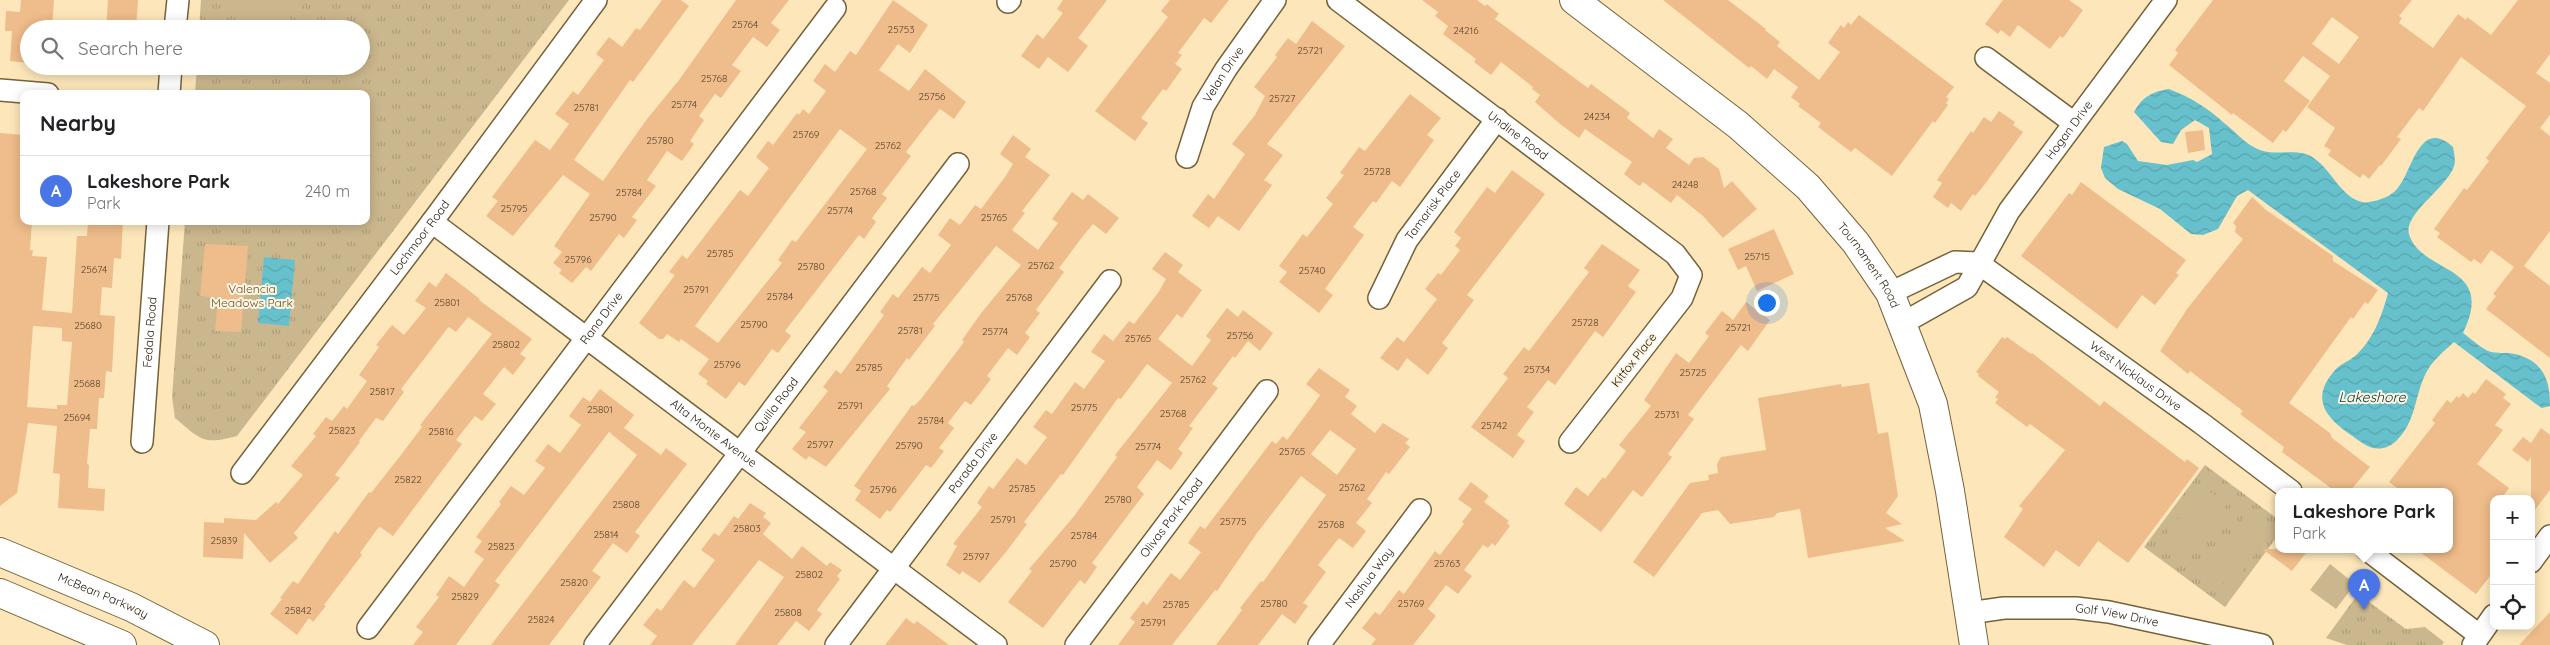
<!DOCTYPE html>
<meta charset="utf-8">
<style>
body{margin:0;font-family:Quicksand,sans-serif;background:#f6f6f6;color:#202124}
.controls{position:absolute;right:15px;bottom:15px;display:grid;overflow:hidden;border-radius:10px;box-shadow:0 2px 12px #0003}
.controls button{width:45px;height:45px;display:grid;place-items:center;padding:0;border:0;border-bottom:1px solid #e0e0e0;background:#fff;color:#202124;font:25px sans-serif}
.you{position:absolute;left:1766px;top:302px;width:18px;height:18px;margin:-12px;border:4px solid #fff;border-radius:50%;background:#1a73e8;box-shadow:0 0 0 8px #1a73e833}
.badge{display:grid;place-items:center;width:32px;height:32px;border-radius:50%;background:#4975e7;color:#fff;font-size:16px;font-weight:700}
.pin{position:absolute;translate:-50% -41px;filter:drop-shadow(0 1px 2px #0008)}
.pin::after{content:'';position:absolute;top:26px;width:18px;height:15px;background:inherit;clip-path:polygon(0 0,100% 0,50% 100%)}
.popup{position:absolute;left:2275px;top:488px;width:178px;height:65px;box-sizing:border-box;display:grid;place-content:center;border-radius:10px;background:#fff;filter:drop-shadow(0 1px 4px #0005);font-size:16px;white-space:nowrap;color:#757577}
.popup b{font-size:19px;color:#202124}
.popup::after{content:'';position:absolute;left:50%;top:100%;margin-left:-10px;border:10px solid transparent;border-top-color:#fff}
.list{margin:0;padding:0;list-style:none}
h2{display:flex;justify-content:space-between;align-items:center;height:65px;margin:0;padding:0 20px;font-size:21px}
h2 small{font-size:16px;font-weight:400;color:#757577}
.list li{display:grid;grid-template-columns:32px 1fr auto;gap:15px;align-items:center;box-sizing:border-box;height:70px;padding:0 20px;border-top:1px solid #e0e0e0}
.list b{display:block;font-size:19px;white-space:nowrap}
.list p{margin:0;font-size:16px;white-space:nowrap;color:#757577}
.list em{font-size:16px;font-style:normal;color:#757577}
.icon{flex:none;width:28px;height:28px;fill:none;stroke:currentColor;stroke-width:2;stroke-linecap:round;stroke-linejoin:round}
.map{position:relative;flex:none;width:2550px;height:645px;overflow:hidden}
.search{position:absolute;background:#fff;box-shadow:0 2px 12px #0003;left:20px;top:20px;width:350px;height:55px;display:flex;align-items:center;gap:12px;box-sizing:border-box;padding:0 18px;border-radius:28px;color:#757577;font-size:19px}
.panel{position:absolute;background:#fff;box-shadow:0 2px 12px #0003;left:20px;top:90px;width:350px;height:135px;border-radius:10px}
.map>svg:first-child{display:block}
.park{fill:url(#park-tufts)}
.garden{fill:#cbb78e}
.water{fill:url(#water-waves)}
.building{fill:#efbc8b;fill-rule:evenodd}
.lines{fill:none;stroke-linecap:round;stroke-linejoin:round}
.minor-casing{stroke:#75623a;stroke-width:24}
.tertiary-casing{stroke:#75623a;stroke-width:30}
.secondary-casing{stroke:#75623a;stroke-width:30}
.minor{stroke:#fff;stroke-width:21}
.tertiary{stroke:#fff;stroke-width:28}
.secondary{stroke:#fff;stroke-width:28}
.labels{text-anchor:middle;stroke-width:4;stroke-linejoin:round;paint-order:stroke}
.number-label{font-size:10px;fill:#57442b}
.street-label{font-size:12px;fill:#241c0b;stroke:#fef6e4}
.park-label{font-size:12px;fill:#644f1f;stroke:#fef6e4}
.water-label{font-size:14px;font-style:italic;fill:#053337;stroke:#fef6e4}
</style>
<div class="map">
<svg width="2550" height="645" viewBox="0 0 2550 645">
<defs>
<pattern id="park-tufts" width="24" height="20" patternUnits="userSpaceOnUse" patternTransform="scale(1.25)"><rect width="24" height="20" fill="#cbb78e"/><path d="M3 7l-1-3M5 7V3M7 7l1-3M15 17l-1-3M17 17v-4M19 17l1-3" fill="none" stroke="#ae9d79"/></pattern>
<pattern id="water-waves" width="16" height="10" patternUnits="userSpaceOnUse" patternTransform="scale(1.25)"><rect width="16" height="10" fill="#67c1cc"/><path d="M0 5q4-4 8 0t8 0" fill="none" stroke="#59a5ae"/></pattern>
</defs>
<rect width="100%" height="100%" fill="#fde7ba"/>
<g class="park">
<path d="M201 0H569L237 436C203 445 201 440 175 418L172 397 185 221H366V94H195L197 66H361V29H199Z"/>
<path d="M2205 465 2279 520V534L2225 607 2144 547Z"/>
<path d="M2358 594 2406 629 2425 627 2444 642 2442 645H2347L2326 638Z"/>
</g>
<g class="garden">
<path d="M239 0H291L289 29H237Z"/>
<path d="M2202 486 2227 504 2187 557 2163 539Z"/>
<path d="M2245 517 2269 535 2230 588 2205 570Z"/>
<path d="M2330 564 2355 584 2336 609 2310 590Z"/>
</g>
<g class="water">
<path d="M2169 89C2190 97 2208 108 2224 123 2236 132 2246 145 2260 150 2278 157 2299 146 2315 159 2332 171 2341 197 2362 202 2365 203 2370 202 2374 201 2381 200 2392 195 2397 189 2413 171 2419 117 2453 147 2454 153 2456 161 2454 166 2448 187 2403 214 2409 234 2421 275 2497 263 2463 333 2471 339 2480 347 2488 351 2496 354 2507 352 2515 354 2544 361 2550 381 2550 406L2542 408 2536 404 2454 342C2444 351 2432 361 2426 373 2415 394 2416 421 2398 439 2389 449 2376 452 2364 444 2336 425 2303 405 2336 369 2341 364 2349 361 2355 356 2373 340 2382 316 2388 293L2248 190 2237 196 2218 229 2203 235 2191 234 2160 209 2118 189 2105 178 2101 168 2104 147 2122 141 2127 144 2138 161 2167 165 2193 160 2197 162 2212 154 2209 128 2195 120 2181 130 2173 144 2161 142 2134 112C2143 96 2152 92 2169 89Z"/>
<path d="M264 257 295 260 289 326 258 323Z"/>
</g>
<g class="building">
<path d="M21 0H54L52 29H29V63L10 61 12 31H5L6 11 20 12Z"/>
<path d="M108 0H138L136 29H106Z"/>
<path d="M662 0H681L689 6 633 82 630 80 574 160 603 181 647 119 679 80 736 0H789L771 23 780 30 767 47 753 37 732 65 741 71 721 98 715 94 699 116 704 120 690 141 694 144 682 161 667 151 647 180 656 186 632 217 637 220 624 238 619 234 591 271 586 267 572 283 559 273 562 270 553 263 562 252 554 246 590 194 563 175 513 236 486 216 498 201 492 197 535 140 550 150 569 124 555 114 573 91 578 95 604 60 596 54 609 37 622 47 636 28 640 30Z"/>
<path d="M893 0 928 25 910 53 898 44 879 70 909 91 925 69 966 102 954 119 940 109 930 121 906 152 911 156 882 194 887 198 872 218 876 222 864 239 859 235 785 331 791 336 778 353 772 349 745 386 739 382 726 399 706 384 708 381 698 374 709 359 681 339 679 342 667 334 663 339H659L639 323 675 275 669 272 682 255 687 259 740 190 748 196 769 168 756 157 768 141 773 145 797 113 799 115 803 109 809 114 826 91 813 81 825 64 835 72 850 51 856 55ZM840 129 867 149 796 242 792 240 778 260 782 263 718 343 695 326Z"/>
<path d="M1063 0H1107L1078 38 1088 46 1068 72 1048 57 1039 69 1021 56 1037 34 1043 39 1063 13 1057 9Z"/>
<path d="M1170 0H1229L1211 23 1204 18 1178 53 1182 55 1175 64 1182 69 1166 91 1163 89 1141 118 1148 123 1135 141 1095 111 1168 17 1161 11Z"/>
<path d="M1422 0H1477L1485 6 1487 4 1499 14 1495 19 1588 88 1591 84 1630 113 1627 118 1653 138 1659 129 1673 139 1666 148 1689 165 1694 158 1703 157 1719 169 1724 188 1732 181 1757 209 1723 238 1703 216 1677 195 1671 203 1643 182 1640 186 1638 185 1624 174 1632 162 1585 129 1579 138 1560 124 1535 102 1540 95 1532 89 1533 87 1501 62 1491 75 1474 62 1476 59 1443 34 1448 26 1435 16 1438 12Z"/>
<path d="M1663 0H1728L1766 29 1765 30 1780 42 1777 46 1819 80 1840 52 1828 43 1841 25 1844 28 1848 22 1851 25 1859 15 1954 87 1946 97 1949 99 1946 103 1948 105 1935 123 1933 121 1892 176 1855 148 1851 152 1818 127 1821 123 1798 106 1800 104 1791 97 1798 87 1774 69 1767 79 1751 66 1749 68Z"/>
<path d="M2003 0H2069L2083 10 2063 38 2060 36 2050 49 2018 25 2010 37 2001 30 1998 34 1985 24Z"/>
<path d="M2213 0H2412L2399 16 2402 18 2399 23 2433 48 2458 14 2466 20 2467 17 2491 35 2518 0H2550V54L2536 73 2550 83V115L2540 128 2550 136V231L2524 266 2550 286V358L2486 309 2496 296 2493 294 2514 267 2491 250 2481 264 2474 259 2471 262 2437 237 2440 233 2434 229 2464 188 2467 190 2489 161 2486 158 2526 106 2461 57 2423 111 2419 108 2397 137 2401 139 2381 166 2380 165 2369 179 2363 174 2360 178 2328 155 2331 150 2324 146 2335 128 2307 107 2330 76 2303 56 2284 81 2310 101 2286 132 2283 130 2273 143 2233 113 2232 115 2169 65 2178 53 2175 50ZM2332 17 2359 37 2339 64 2312 44Z"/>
<path d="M1312 21 1345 46 1267 144 1283 155 1264 180 1272 185 1239 231 1218 216 1209 228 1192 216 1208 194 1214 199 1245 154 1232 144 1255 115 1265 96 1254 87 1277 57 1275 55 1288 38 1296 44Z"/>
<path d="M1410 94 1441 118 1427 135 1434 140 1400 187 1392 181 1376 203 1373 201 1353 227 1364 235 1325 289 1333 295 1319 313 1279 282 1287 272 1279 266 1303 234 1307 237 1333 204 1326 198 1344 175 1340 173 1359 147 1365 151Z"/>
<path d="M1999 111 2015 122 2013 125 2023 132 1982 188 1975 196 1973 194 1961 211 1951 203 1948 208 1933 197 1942 183 1937 180 1971 131 1973 133 1984 117 1991 122Z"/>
<path d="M2203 130 2205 150 2188 153 2185 132Z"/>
<path d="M0 133 24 135V221H32L30 250H33L32 256 47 257 42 310 72 313 77 236H87L88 221H123L121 259 114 258 112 288 102 287 100 315 115 316 112 372 106 371 104 398H99L97 429H90L87 464 89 465 88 488 105 489 104 511 58 508 60 474 53 473 57 426 28 423 17 493 0 506ZM33 326 62 328V341L72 342 67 405H57V409L27 407Z"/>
<path d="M1013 135 1031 149 1025 157 1050 175 1022 211 1025 213 1012 230 1038 250 1058 223 1052 219 1072 192 1083 200 1088 194 1119 218 1106 234 1093 224 1083 236 1059 268 1064 272 1036 310 1040 313 1025 333 1030 337 1017 355 1008 348 987 376 991 379 971 405 965 401 948 423 954 428 939 448 944 451 931 468 926 465 890 512 887 510 880 519 855 500 861 491 854 486 912 405 914 406 921 399 964 342 962 340 982 312 1021 265 996 246 933 324 935 326 909 360 907 358 887 386 890 389 826 467 809 456 806 460 792 449 806 432 799 428 828 391 823 387 836 370 841 374 884 315 880 312 893 294 898 298 922 267 930 273 951 245 938 235 950 218 960 225 975 205 981 209 1005 177 1013 164 1000 154Z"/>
<path d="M1512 170 1545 194 1467 295 1474 300 1442 343 1448 348 1428 375 1407 358 1398 371 1380 358 1397 337 1404 342 1437 299 1425 289 1438 273 1441 275 1460 250 1455 246 1461 238 1454 232 1487 187 1495 193Z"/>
<path d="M2081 182 2186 260 2176 273 2179 275 2155 305 2142 295 2117 329 2021 256 2069 193 2072 195Z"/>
<path d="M2252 197 2266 210 2333 256V261L2378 290 2368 304 2365 302 2353 319 2351 317 2289 403 2330 433 2332 438 2370 467 2350 491H2335L2282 452 2284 447 2240 414 2243 411 2190 371 2188 374 2160 351 2187 309 2243 239 2235 232 2236 226 2233 223Z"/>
<path d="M1774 229 1794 274 1757 291 1746 266 1738 270 1728 249Z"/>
<path d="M205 244 248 246 241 332 215 331 218 298 200 296Z"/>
<path d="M1602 244 1640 270 1628 286 1636 292 1603 337 1595 331 1555 385 1548 380 1527 407 1534 412 1517 435 1525 441 1513 458 1471 427 1508 378 1503 374 1524 347 1529 351 1589 272 1584 268Z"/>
<path d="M1165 252 1183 265 1178 272 1202 290 1182 318 1177 314 1158 339 1192 366 1211 340 1206 336 1227 308 1238 317 1243 310 1273 333 1260 351 1248 341 1235 358 1233 356 1212 384 1218 388 1189 426 1193 428 1178 449 1183 453 1171 470 1157 460 1137 487 1144 494 1092 563 1097 567 1085 584 1080 580 1043 628 1008 602 1032 571 1029 569 1075 515 1117 457 1115 455 1172 383 1147 364 1121 399 1118 398 1063 475 1061 474 1024 522 1027 524 1006 552 980 583 962 571 960 575 946 565 957 546 953 544 982 507 977 503 989 486 993 489 1017 458 1026 465 1047 437 1033 427 1046 410 1052 414 1075 382 1084 389 1105 361 1091 352 1104 334 1113 341 1129 321 1134 324 1158 293 1166 279 1152 269Z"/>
<path d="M446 273 480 299 479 300 532 339 520 354 526 358 513 375 504 367 483 394 496 404 482 421 475 416 456 440 462 444 393 536 380 527 378 528 360 553 362 555 324 605 326 606 313 622 309 618 297 635 270 614 282 599 280 598 293 581 298 584 335 531 338 534 369 492 371 493 401 455 422 427 420 425 492 334 468 317 456 332 449 327 447 329 401 389 404 392 383 421 376 418 359 441 360 442 335 475 340 478 294 533 298 538 270 563 244 533 243 559 203 557 204 522 224 523V518L256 520 276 502 278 504 303 475 291 466 316 436 313 434 326 417 332 421 344 406 347 409 367 381 359 375 379 347 376 345 392 325 404 335 426 308 415 301 429 282 436 287Z"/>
<path d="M1746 302 1770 320 1748 351 1741 345 1688 415 1694 419 1668 454 1672 457 1642 497 1633 490 1601 532 1564 504 1576 487 1588 496 1603 477 1605 479 1626 451 1619 445 1651 406 1644 400 1676 353 1689 363 1709 336 1705 333 1722 311 1733 320Z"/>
<path d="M2002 337 2005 339 2007 337 2031 354 2032 353 2100 406 2104 401 2185 462 2187 459 2199 468 2128 563 2098 541 2079 567 2056 550 2044 567 2004 537 2023 509 2019 506 2065 450 2030 424 2027 427 1995 403 1998 399 1995 397 1999 392 1978 376 1979 374 1976 372Z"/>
<path d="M1319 368 1350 390 1345 397 1357 406 1351 414 1375 433 1383 423 1409 439 1405 443 1410 447 1389 474 1386 472 1367 499 1372 503 1356 523 1366 531 1353 548 1339 538 1318 565 1326 572 1303 603 1308 606 1295 624 1282 614 1258 645H1216L1242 610 1240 608 1261 581 1263 582 1326 495 1301 476 1257 533 1217 591 1215 590 1172 645H1118L1135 622 1130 618 1143 601 1147 605 1171 573 1180 580 1201 552 1188 543 1200 526 1205 529 1272 441 1276 444 1283 436 1287 440 1311 408 1320 395 1306 384ZM1330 430 1356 449 1337 475 1311 454Z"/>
<path d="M2486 379 2506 394 2503 398 2511 404 2495 425 2503 430 2477 464 2509 488 2501 499H2494V571L2476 594 2416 549H2449V491H2401L2389 482 2435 423 2432 420 2447 400 2451 403 2457 396 2459 398 2463 393 2468 398 2473 392 2475 394Z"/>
<path d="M1869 383 1878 434 1888 432 1898 496 1886 513 1902 524 1885 528 1905 541 1808 558 1800 509 1777 513 1774 517 1730 524 1718 510 1702 513 1654 577 1633 562 1690 483 1709 480 1708 475 1718 473 1717 464 1721 457 1766 450 1758 398 1841 384 1842 387Z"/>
<path d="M600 389 634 415 624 428 661 455 666 448 687 464 635 532 640 536 627 553 613 543 592 571 601 577 549 645H491L637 455 609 432 495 581 500 585 456 645H413L423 632 416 627 439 597 436 595 449 576 464 587 484 559 474 552 482 541 476 537 501 504 499 502 511 486 524 495 545 468 535 461 548 444 560 453 581 425 569 416 583 397 590 402Z"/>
<path d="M2541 428 2550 435V490L2531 515V457L2528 462 2512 450 2523 437 2531 443Z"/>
<path d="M1471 482 1489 496 1484 502 1509 521 1507 523 1510 526 1495 546 1492 543 1488 548 1483 545 1464 570 1472 576 1458 594 1446 585 1428 609 1436 616 1413 645H1371L1376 639 1362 628 1375 612 1380 615 1399 590 1404 594 1435 551 1440 555 1464 524 1462 522 1472 509 1458 499Z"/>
<path d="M750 503 766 513 763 517 771 523 763 534 792 559 802 546 827 566 830 562 842 570 837 576 840 579 817 610 822 614 809 631 796 621 777 645H735L784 577 759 560 692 645H650L657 636 643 625 657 608 661 611 684 580 694 588 715 560 701 550 714 533 719 536 734 516 738 519Z"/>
<path d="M2262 549H2309L2292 571Z"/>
<path d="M2550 612V645H2519Z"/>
<path d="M906 618 914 624 917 621 949 645H885Z"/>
</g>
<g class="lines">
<defs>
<g id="minor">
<path id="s1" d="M1338 0 1675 254 1691 275 1682 298 1570 442"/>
<path d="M1008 2 1010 0"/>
<path d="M175 29 178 0"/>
<path d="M1986 58 2074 123"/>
<path d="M0 90 48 94"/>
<path d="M169 94 171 66"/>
<path id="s2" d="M1187 157 1203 107 1226 69 1275 0"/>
<path id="s3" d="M432 222 996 645"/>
<path id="s4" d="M1978 263 2201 423 2291 491"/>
<path d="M1890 293 1955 262 1978 263"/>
<path id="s5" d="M1379 298 1407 240 1497 119"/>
<path id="s6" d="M1903 323 1967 287 2009 211 2166 0"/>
<path id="s7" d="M142 442 158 221"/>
<path id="s8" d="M242 473 432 222 596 0"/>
<path d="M2366 549 2479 635"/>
<path d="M2531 562 2550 536"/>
<path id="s9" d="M1969 613 2004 608H2076L2109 612 2262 645"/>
<path id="s10" d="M368 628 835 8"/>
<path id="s11" d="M595 645 958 164"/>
<path id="s12" d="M836 645 1110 281"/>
<path id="s13" d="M1076 645 1267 391"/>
<path id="s14" d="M1319 645 1420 510"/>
<path d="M2473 645 2494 615"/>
</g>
<g id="tertiary">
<path id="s15" d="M1574 0 1738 125 1808 187 1856 243 1890 293 1933 404 1950 491 1974 645"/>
</g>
<g id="secondary">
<path id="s16" d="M0 552 131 607 205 645"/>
<path d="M0 593 122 645"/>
</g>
</defs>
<use href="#minor" class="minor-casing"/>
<use href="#tertiary" class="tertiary-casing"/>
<use href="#secondary" class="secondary-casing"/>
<use href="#minor" class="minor"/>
<use href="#tertiary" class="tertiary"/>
<use href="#secondary" class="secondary"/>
</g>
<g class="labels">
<g class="number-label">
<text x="745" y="28">25764</text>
<text x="901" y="33">25753</text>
<text x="1466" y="34">24216</text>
<text x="1310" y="54">25721</text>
<text x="714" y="82">25768</text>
<text x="932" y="100">25756</text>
<text x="1282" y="102">25727</text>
<text x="684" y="108">25774</text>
<text x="586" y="111">25781</text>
<text x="1597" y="120">24234</text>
<text x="806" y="138">25769</text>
<text x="660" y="144">25780</text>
<text x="888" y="149">25762</text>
<text x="1377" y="175">25728</text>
<text x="1685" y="188">24248</text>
<text x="863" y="195">25768</text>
<text x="629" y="196">25784</text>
<text x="514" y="212">25795</text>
<text x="840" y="214">25774</text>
<text x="603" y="221">25790</text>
<text x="994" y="221">25765</text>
<text x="720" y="257">25785</text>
<text x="1757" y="260">25715</text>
<text x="578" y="263">25796</text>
<text x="1041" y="269">25762</text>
<text x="811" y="270">25780</text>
<text x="94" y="273">25674</text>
<text x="1312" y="274">25740</text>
<text x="696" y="293">25791</text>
<text x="780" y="300">25784</text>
<text x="926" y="301">25775</text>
<text x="1019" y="301">25768</text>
<text x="447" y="306">25801</text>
<text x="1585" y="326">25728</text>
<text x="754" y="328">25790</text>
<text x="88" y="329">25680</text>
<text x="1738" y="331">25721</text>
<text x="910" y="334">25781</text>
<text x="995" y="335">25774</text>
<text x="1240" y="339">25756</text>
<text x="1138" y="342">25765</text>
<text x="506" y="348">25802</text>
<text x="727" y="368">25796</text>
<text x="869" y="371">25785</text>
<text x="1537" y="373">25734</text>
<text x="1693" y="376">25725</text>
<text x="1193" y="383">25762</text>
<text x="87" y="387">25688</text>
<text x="382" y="395">25817</text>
<text x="850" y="409">25791</text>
<text x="1084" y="411">25775</text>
<text x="600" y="413">25801</text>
<text x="1173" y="417">25768</text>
<text x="1667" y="418">25731</text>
<text x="77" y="421">25694</text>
<text x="931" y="424">25784</text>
<text x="1494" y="429">25742</text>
<text x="342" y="434">25823</text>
<text x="441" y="435">25816</text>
<text x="820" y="448">25797</text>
<text x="909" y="449">25790</text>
<text x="1148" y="450">25774</text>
<text x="1292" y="455">25765</text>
<text x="408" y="483">25822</text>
<text x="1352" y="491">25762</text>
<text x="1022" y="492">25785</text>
<text x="883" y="493">25796</text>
<text x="1118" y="503">25780</text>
<text x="626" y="508">25808</text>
<text x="1003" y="523">25791</text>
<text x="1233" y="525">25775</text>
<text x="1331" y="528">25768</text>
<text x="747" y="532">25803</text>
<text x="606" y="538">25814</text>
<text x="1084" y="539">25784</text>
<text x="224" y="544">25839</text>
<text x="501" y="550">25823</text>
<text x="976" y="560">25797</text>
<text x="1063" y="567">25790</text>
<text x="1447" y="567">25763</text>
<text x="809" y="578">25802</text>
<text x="574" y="586">25820</text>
<text x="465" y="600">25829</text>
<text x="1274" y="607">25780</text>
<text x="1411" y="607">25769</text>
<text x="1176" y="608">25785</text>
<text x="298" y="614">25842</text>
<text x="788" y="616">25808</text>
<text x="541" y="623">25824</text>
<text x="1153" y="626">25791</text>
</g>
<g class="street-label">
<text dy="4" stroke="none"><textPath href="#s2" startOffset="91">Velan Drive</textPath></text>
<text dy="4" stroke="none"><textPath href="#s6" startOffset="261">Hogan Drive</textPath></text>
<text dy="4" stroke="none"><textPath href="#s1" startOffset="225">Undine Road</textPath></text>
<text dy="4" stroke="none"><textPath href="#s5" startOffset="108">Tamarisk Place</textPath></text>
<text dy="4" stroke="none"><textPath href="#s8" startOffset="295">Lochmoor Road</textPath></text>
<text dy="4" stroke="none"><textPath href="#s15" startOffset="399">Tournament Road</textPath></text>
<text dy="4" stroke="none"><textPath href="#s10" startOffset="388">Rana Drive</textPath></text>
<text dy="4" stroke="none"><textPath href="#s7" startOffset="110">Fedala Road</textPath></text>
<text transform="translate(1634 360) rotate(-52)" y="4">Kitfox Place</text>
<text dy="4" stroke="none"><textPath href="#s4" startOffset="194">West Nicklaus Drive</textPath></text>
<text dy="4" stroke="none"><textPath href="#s11" startOffset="301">Quilla Road</textPath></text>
<text dy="4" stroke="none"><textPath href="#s3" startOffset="352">Alta Monte Avenue</textPath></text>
<text dy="4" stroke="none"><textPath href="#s12" startOffset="228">Parada Drive</textPath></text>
<text dy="4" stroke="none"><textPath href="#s13" startOffset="159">Olivas Park Road</textPath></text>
<text dy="4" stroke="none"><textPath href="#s14" startOffset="84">Nashua Way</textPath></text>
<text dy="4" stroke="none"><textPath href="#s16" startOffset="112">McBean Parkway</textPath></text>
<text dy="4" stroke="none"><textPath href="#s9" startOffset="149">Golf View Drive</textPath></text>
</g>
<g class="park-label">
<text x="252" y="293">Valencia<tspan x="252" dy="14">Meadows Park</tspan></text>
</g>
<g class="water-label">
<text x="2372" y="402">Lakeshore</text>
</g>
</g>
</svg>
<div class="controls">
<button>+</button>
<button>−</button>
<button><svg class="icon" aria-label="locate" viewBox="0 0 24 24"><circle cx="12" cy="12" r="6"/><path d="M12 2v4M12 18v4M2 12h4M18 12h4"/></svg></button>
</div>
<div class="you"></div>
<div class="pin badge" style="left:2364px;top:610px">A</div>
<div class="popup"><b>Lakeshore Park</b>Park</div>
<div class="search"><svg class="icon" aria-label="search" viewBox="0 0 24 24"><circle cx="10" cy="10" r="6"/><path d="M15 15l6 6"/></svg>Search here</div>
<section class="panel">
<h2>Nearby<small></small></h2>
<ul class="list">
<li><span class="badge">A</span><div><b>Lakeshore Park</b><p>Park</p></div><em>240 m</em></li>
</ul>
</section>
</div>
